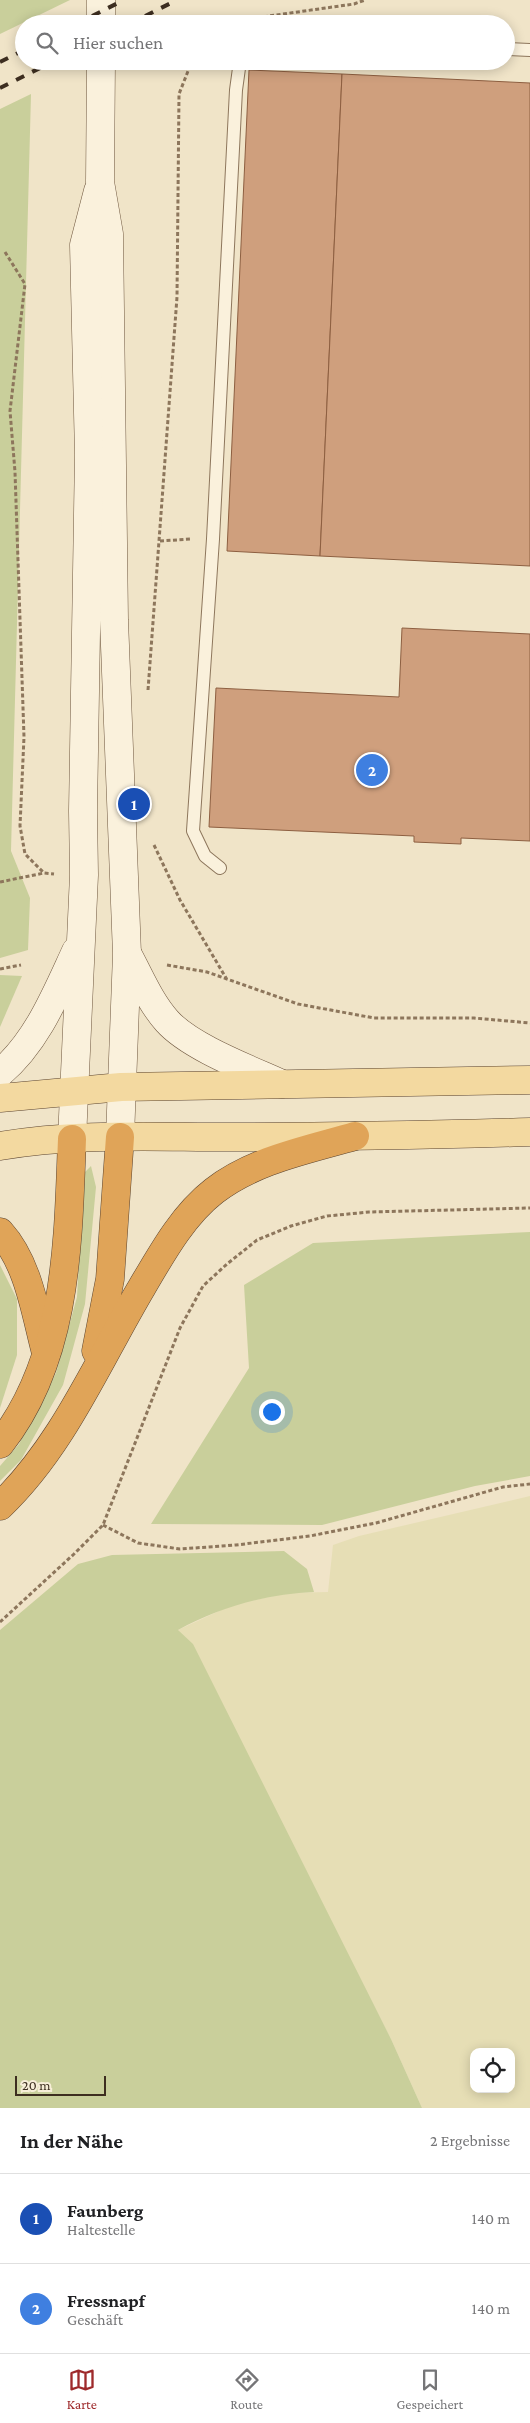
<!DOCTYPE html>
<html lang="de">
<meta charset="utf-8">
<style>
body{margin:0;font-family:"Crimson Pro",serif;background:#f2f2f2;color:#202124}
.controls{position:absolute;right:15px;bottom:15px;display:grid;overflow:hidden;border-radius:10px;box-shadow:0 2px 12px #0003}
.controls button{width:45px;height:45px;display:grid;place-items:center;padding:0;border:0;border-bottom:1px solid #e0e0e0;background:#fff;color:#202124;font:25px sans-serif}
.scale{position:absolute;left:15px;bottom:12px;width:91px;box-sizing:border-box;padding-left:5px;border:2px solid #3d2e20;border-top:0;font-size:14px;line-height:18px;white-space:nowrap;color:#3d2e20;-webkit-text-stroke:4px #f7eed8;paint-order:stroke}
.you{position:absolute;left:271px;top:1411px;width:18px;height:18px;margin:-12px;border:4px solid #fff;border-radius:50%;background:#1a73e8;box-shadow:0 0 0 8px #1a73e833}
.badge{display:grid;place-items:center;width:32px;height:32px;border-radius:50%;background:#9e2a2b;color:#fff;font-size:16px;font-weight:700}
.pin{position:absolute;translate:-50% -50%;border:2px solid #fff;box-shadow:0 1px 5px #0006}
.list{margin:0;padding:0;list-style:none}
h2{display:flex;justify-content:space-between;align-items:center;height:65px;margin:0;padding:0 20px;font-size:21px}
h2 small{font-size:16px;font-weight:400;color:#757577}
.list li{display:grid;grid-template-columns:32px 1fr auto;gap:15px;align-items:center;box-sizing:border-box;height:90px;padding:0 20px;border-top:1px solid #e0e0e0}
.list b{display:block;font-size:19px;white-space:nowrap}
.list p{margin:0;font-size:16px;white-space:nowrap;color:#757577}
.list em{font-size:16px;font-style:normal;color:#757577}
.icon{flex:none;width:28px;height:28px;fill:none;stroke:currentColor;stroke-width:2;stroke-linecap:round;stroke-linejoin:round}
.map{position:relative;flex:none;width:530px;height:2108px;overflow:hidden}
.search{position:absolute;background:#fff;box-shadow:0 2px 12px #0003;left:15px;right:15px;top:15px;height:55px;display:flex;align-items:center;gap:12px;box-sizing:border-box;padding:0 18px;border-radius:28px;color:#757577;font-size:19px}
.sheet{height:245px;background:#fff}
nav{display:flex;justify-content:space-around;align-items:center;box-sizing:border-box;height:70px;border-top:1px solid #e0e0e0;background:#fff;font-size:14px;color:#757577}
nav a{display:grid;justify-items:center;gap:2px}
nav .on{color:#9e2a2b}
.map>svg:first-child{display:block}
.farmland{fill:#e6deb5;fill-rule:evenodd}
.green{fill:#c9cf9b}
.building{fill:#cf9f7d;stroke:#8d5f41}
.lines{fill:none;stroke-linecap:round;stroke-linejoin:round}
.service-casing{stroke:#8d765c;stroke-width:14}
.secondary-casing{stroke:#6f573f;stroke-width:29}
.primary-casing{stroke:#5b4430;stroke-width:29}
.motorway-casing{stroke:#5b4430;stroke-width:29}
.path{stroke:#8d765c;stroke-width:3;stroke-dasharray:4 2.5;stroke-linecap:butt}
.service{stroke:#faf1dc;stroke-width:12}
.secondary{stroke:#faf1dc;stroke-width:28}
.primary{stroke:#f3d9a0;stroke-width:28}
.motorway{stroke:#e0a458;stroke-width:28}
.rail{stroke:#3d2e20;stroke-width:4;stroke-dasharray:9 9;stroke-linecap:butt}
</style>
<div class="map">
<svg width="530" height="2108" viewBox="0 0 530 2108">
<rect width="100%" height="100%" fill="#f0e4c8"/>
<path class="farmland" d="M530 1496V2108H422L391 2039 178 1630 232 1605 287 1593 328 1592 333 1545 359 1536ZM474 2052H511V2089H474Z"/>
<g class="green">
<path d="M0 0H70L0 34Z"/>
<path d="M31 94 11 851 30 898 28 950 0 958V109Z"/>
<path d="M0 975 22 976 0 1027Z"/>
<path d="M91 1166 96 1187 85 1304 63 1385 21 1460 0 1481V1466L19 1444 56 1373 77 1297 84 1173Z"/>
<path d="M530 1232V1476L475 1486 322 1525 151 1524 249 1368 244 1285 313 1243Z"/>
<path d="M0 1265 17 1299V1355L0 1408Z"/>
<path d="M284 1551 307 1569 314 1592C266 1594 220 1607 178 1630L193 1644 391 2039 422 2108H0V1630L78 1564 112 1555Z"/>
</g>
<g class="building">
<path d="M249 70 342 74 320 556 227 551Z"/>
<path d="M342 74 530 83V566L320 556Z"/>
<path d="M402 628 530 634V841L461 838V844L414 842V836L209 827 216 688 399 697Z"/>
</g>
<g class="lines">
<defs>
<g id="service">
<path d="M506 49 530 50"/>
<path d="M220 868 205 856 193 831 213 539 236 90 240 61"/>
</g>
<g id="secondary">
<path d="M101 24V0"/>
<path d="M101 61 100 182 109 234 114 620 127 954 120 1137"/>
<path d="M128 955C140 977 150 1002 167 1021 190 1047 249 1069 282 1084"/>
<path d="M0 1073C37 1042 56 994 76 951"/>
<path d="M72 1139 84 875 83 811 89 454 84 245 98 191"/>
</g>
<g id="primary">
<path d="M0 1098 121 1087 530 1080"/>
<path d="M0 1146C74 1133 152 1137 227 1137 328 1137 429 1135 530 1132"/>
</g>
<g id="motorway">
<path d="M0 1232C29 1264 35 1312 46 1353"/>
<path d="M96 1351 110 1279 120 1137"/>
<path d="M0 1444C68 1358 68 1242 72 1139"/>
<path d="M0 1506C63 1446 98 1361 142 1287 162 1253 183 1215 214 1191 254 1160 307 1150 355 1136"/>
</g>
</defs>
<use href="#service" class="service-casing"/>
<use href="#secondary" class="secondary-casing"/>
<use href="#primary" class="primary-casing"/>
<use href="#motorway" class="motorway-casing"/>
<g class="path">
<path d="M232 24 269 16 354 4 365 0"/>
<path d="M5 252 25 284 10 411 15 472 24 737 20 826 25 854 44 873"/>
<path d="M160 541 191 539"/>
<path d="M148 690 177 297 179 94 192 61"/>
<path d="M154 845 180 900 226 978"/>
<path d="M0 882 44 873 54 874"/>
<path d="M167 965 207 972 298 1004 374 1018H474L530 1023"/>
<path d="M0 969 21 965"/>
<path d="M103 1525 138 1543 180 1549 236 1545 310 1536 376 1523 503 1487 530 1484"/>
<path d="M0 1622 74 1554 103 1525 180 1328 203 1286 227 1264 257 1240 291 1226 327 1216 369 1212 530 1208"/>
</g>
<use href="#service" class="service"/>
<use href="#secondary" class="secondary"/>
<use href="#primary" class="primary"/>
<use href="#motorway" class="motorway"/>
<g class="rail">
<path d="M76 24 124 0"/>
<path d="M129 24 177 0"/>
<path d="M0 62 24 50"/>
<path d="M0 88 54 61"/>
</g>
</g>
</svg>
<div class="controls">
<button><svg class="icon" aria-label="locate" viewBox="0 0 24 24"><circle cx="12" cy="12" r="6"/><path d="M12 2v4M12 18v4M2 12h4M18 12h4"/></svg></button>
</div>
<div class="scale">20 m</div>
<div class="you"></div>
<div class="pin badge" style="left:134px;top:804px;background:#1a4fb4">1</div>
<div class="pin badge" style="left:372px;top:770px;background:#3f7fe0">2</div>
<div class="search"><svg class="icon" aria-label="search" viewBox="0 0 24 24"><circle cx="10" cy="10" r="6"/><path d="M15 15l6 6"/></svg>Hier suchen</div>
</div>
<section class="sheet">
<h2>In der Nähe<small>2 Ergebnisse</small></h2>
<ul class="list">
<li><span class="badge" style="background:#1a4fb4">1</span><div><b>Faunberg</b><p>Haltestelle</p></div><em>140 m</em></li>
<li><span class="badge" style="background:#3f7fe0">2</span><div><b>Fressnapf</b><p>Geschäft</p></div><em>140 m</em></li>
</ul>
</section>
<nav>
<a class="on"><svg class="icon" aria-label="map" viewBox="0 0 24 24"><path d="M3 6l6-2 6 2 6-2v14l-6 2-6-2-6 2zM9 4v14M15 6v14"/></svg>Karte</a>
<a><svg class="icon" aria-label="directions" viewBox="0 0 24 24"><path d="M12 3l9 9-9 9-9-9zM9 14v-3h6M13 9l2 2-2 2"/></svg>Route</a>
<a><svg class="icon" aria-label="saved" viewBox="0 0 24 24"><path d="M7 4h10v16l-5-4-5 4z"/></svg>Gespeichert</a>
</nav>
